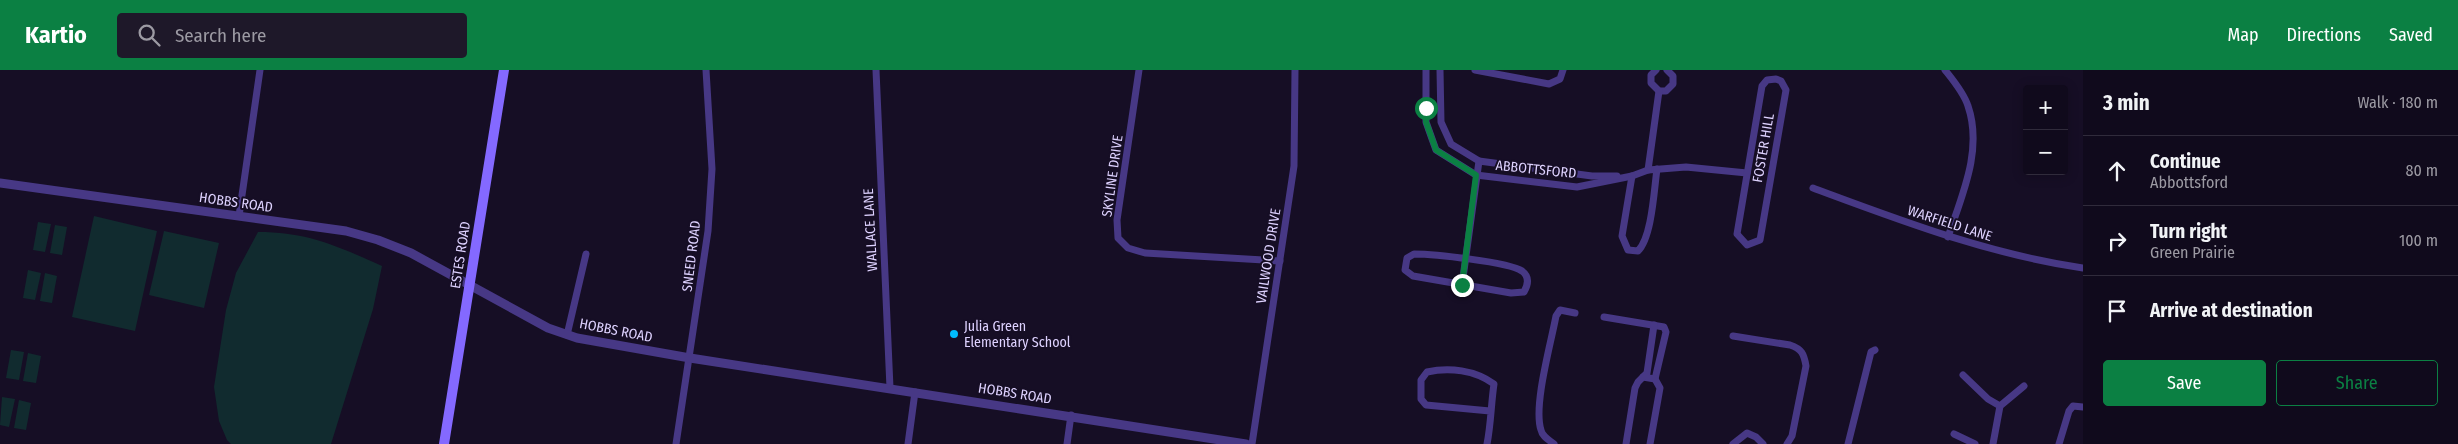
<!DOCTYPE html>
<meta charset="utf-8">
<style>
body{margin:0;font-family:"Fira Sans Condensed",sans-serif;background:#1e1829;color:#f1f3f6}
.controls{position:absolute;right:15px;top:15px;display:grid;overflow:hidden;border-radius:5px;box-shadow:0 2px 12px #0003}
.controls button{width:45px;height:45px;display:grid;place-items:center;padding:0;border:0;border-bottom:1px solid #302b3b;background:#100a1c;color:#f1f3f6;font:25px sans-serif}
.stop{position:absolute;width:15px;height:15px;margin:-11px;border:4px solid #0b8043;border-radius:50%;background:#fff}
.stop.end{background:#0b8043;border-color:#fff;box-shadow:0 1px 5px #0008}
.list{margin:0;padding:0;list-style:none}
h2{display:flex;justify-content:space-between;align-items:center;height:65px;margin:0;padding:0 20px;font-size:21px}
h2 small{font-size:16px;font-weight:400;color:#9c9aa3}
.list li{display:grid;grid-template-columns:32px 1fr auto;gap:15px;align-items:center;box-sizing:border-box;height:70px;padding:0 20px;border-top:1px solid #302b3b}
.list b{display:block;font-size:19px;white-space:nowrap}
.list p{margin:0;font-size:16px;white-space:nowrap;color:#9c9aa3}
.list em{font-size:16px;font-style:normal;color:#9c9aa3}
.actions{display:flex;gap:10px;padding:15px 20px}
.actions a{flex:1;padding:11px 0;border:1px solid #0b8043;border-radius:5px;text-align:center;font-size:18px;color:#0b8043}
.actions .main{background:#0b8043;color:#fff}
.icon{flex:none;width:28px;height:28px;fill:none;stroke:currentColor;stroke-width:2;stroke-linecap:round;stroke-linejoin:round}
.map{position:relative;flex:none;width:2083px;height:374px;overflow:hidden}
header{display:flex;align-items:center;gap:30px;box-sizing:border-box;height:70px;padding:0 25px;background:#0b8043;color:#fff}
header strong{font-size:24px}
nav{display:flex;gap:28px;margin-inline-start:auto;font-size:18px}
.search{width:350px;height:45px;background:#1e1829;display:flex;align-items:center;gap:12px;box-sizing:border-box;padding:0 18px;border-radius:5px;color:#9c9aa3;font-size:19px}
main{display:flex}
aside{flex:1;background:#100a1c}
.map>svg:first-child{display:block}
.green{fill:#112b2f}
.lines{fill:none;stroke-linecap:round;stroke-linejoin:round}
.minor{stroke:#473885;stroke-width:7}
.tertiary{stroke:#473885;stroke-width:9}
.secondary{stroke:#8469ff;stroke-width:10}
.route{stroke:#0b8043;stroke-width:6}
.poi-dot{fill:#00bbfd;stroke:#160e25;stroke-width:2}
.labels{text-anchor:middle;stroke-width:4;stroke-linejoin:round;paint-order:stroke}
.street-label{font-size:14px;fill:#ded2ff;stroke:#160e25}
.poi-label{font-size:14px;fill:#ded2ff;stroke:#160e25;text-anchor:start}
</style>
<header>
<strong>Kartio</strong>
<div class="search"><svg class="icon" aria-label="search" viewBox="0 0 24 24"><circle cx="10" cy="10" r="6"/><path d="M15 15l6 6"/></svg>Search here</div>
<nav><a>Map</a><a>Directions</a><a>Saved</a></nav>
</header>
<main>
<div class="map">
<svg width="2083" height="374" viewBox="0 0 2083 374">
<rect width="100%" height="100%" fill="#160e25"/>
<g class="green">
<path d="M94 146 157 161 135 261 72 247Z"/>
<path d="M38 152 51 154 45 182 33 180Z"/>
<path d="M55 155 67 157 62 185 50 183Z"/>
<path d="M164 161 219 173 204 238 149 225Z"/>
<path d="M258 162C308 162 337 176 382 196L373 239 331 374H231L227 370 219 351 214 317 226 240 236 203Z"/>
<path d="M28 200 41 203 35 230 23 228Z"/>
<path d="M45 203 57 206 52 233 40 231Z"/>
<path d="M11 280 24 282 19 310 6 308Z"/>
<path d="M28 283 41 286 36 313 23 311Z"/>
<path d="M2 327 15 329 9 357 0 355Z"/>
<path d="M19 330 31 333 26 360 14 358Z"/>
</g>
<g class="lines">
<g class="minor">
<path d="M876 0 890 318"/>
<path d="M1139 0 1117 150 1118 168 1128 178 1145 183 1280 191"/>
<path d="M1426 0V52L1436 80 1476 105 1577 117 1632 106 1648 100 1686 97 1747 103"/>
<path d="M1440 0 1441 52 1451 74 1479 91 1592 106H1617"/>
<path d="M1475 0 1549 14 1560 9 1563 0"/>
<path d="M1656 0 1651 5V13L1659 21H1666L1673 14V6L1667 0"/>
<path d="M1945 0C1953 10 1964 23 1968 36 1983 80 1962 125 1948 167"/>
<path d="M1776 9 1781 11 1786 20 1760 170 1747 175 1737 164 1762 16 1767 10Z"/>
<path d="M1648 100 1659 21"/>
<path d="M1632 106 1622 166 1628 180 1638 181C1652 167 1654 120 1657 99"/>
<path d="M1813 118C1902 151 1988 184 2083 198"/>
<path d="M239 146 260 0"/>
<path d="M1414 184C1433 184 1509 192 1522 201 1530 207 1528 215 1524 222L1511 223 1413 206 1405 200 1407 188Z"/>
<path d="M1462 215 1479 91"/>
<path d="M1604 247 1664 257 1666 262 1655 309"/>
<path d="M567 265 586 184"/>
<path d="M1733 266 1790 275C1802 279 1804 284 1806 296L1792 366 1787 374"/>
<path d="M1963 305 1988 329 2000 336"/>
<path d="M1643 307 1655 309 1660 318 1650 374"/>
<path d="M1954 364 1975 374"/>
<path d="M676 374 708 161 712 99 706 0"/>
<path d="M908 374 915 322"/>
<path d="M1067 374 1071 345"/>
<path d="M1252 374 1294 96 1295 0"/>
<path d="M1487 374C1491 354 1491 334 1494 314 1475 300 1449 297 1427 302L1421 310V329L1426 335 1490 341"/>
<path d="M1554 374C1549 370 1542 366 1541 360 1533 336 1551 273 1556 246L1560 240 1575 243"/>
<path d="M1626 374 1635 318 1638 312 1647 303 1654 255"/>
<path d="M1733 374 1747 363 1756 367 1763 374"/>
<path d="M1848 374 1871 282 1875 280"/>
<path d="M1993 374 2000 336 2024 316"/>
<path d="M2059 374 2069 341 2073 336 2083 337"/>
</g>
<path class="tertiary" d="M0 113 346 161 378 170 411 183 548 258 577 268 690 288 1246 374"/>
<path class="secondary" d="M444 374 504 0"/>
</g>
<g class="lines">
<path class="route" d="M1426 38V52L1436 80 1476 105 1462 215"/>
</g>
<circle class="poi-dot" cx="954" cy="264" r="5"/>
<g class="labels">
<g class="street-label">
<text transform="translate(1763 78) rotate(-80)" y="5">FOSTER HILL</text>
<text transform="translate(1536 99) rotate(6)" y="5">ABBOTTSFORD</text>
<text transform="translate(1112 106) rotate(-82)" y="5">SKYLINE DRIVE</text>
<text transform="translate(236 132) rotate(8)" y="5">HOBBS ROAD</text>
<text transform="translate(1950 153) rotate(18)" y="5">WARFIELD LANE</text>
<text transform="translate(870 160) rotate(-93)" y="5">WALLACE LANE</text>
<text transform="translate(460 185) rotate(-81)" y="5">ESTES ROAD</text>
<text transform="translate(691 186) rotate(-83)" y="5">SNEED ROAD</text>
<text transform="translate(1268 186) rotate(-81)" y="5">VAILWOOD DRIVE</text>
<text transform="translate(616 260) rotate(11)" y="5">HOBBS ROAD</text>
<text transform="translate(1015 323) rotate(9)" y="5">HOBBS ROAD</text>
</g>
<g class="poi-label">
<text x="964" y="261">Julia Green<tspan x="964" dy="16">Elementary School</tspan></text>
</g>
</g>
</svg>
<div class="controls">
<button>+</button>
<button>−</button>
</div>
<div class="stop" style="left:1426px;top:38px"></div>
<div class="stop end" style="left:1462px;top:215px"></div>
</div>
<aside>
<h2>3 min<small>Walk · 180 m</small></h2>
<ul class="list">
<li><svg class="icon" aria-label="ahead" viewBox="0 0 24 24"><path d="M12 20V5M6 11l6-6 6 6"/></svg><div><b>Continue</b><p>Abbottsford</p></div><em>80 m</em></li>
<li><svg class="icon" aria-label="right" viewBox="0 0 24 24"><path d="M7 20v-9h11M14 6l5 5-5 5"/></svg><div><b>Turn right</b><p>Green Prairie</p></div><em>100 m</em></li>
<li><svg class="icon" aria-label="arrive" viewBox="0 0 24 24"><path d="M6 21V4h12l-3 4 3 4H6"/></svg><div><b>Arrive at destination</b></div></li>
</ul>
<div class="actions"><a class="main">Save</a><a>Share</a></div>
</aside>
</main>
